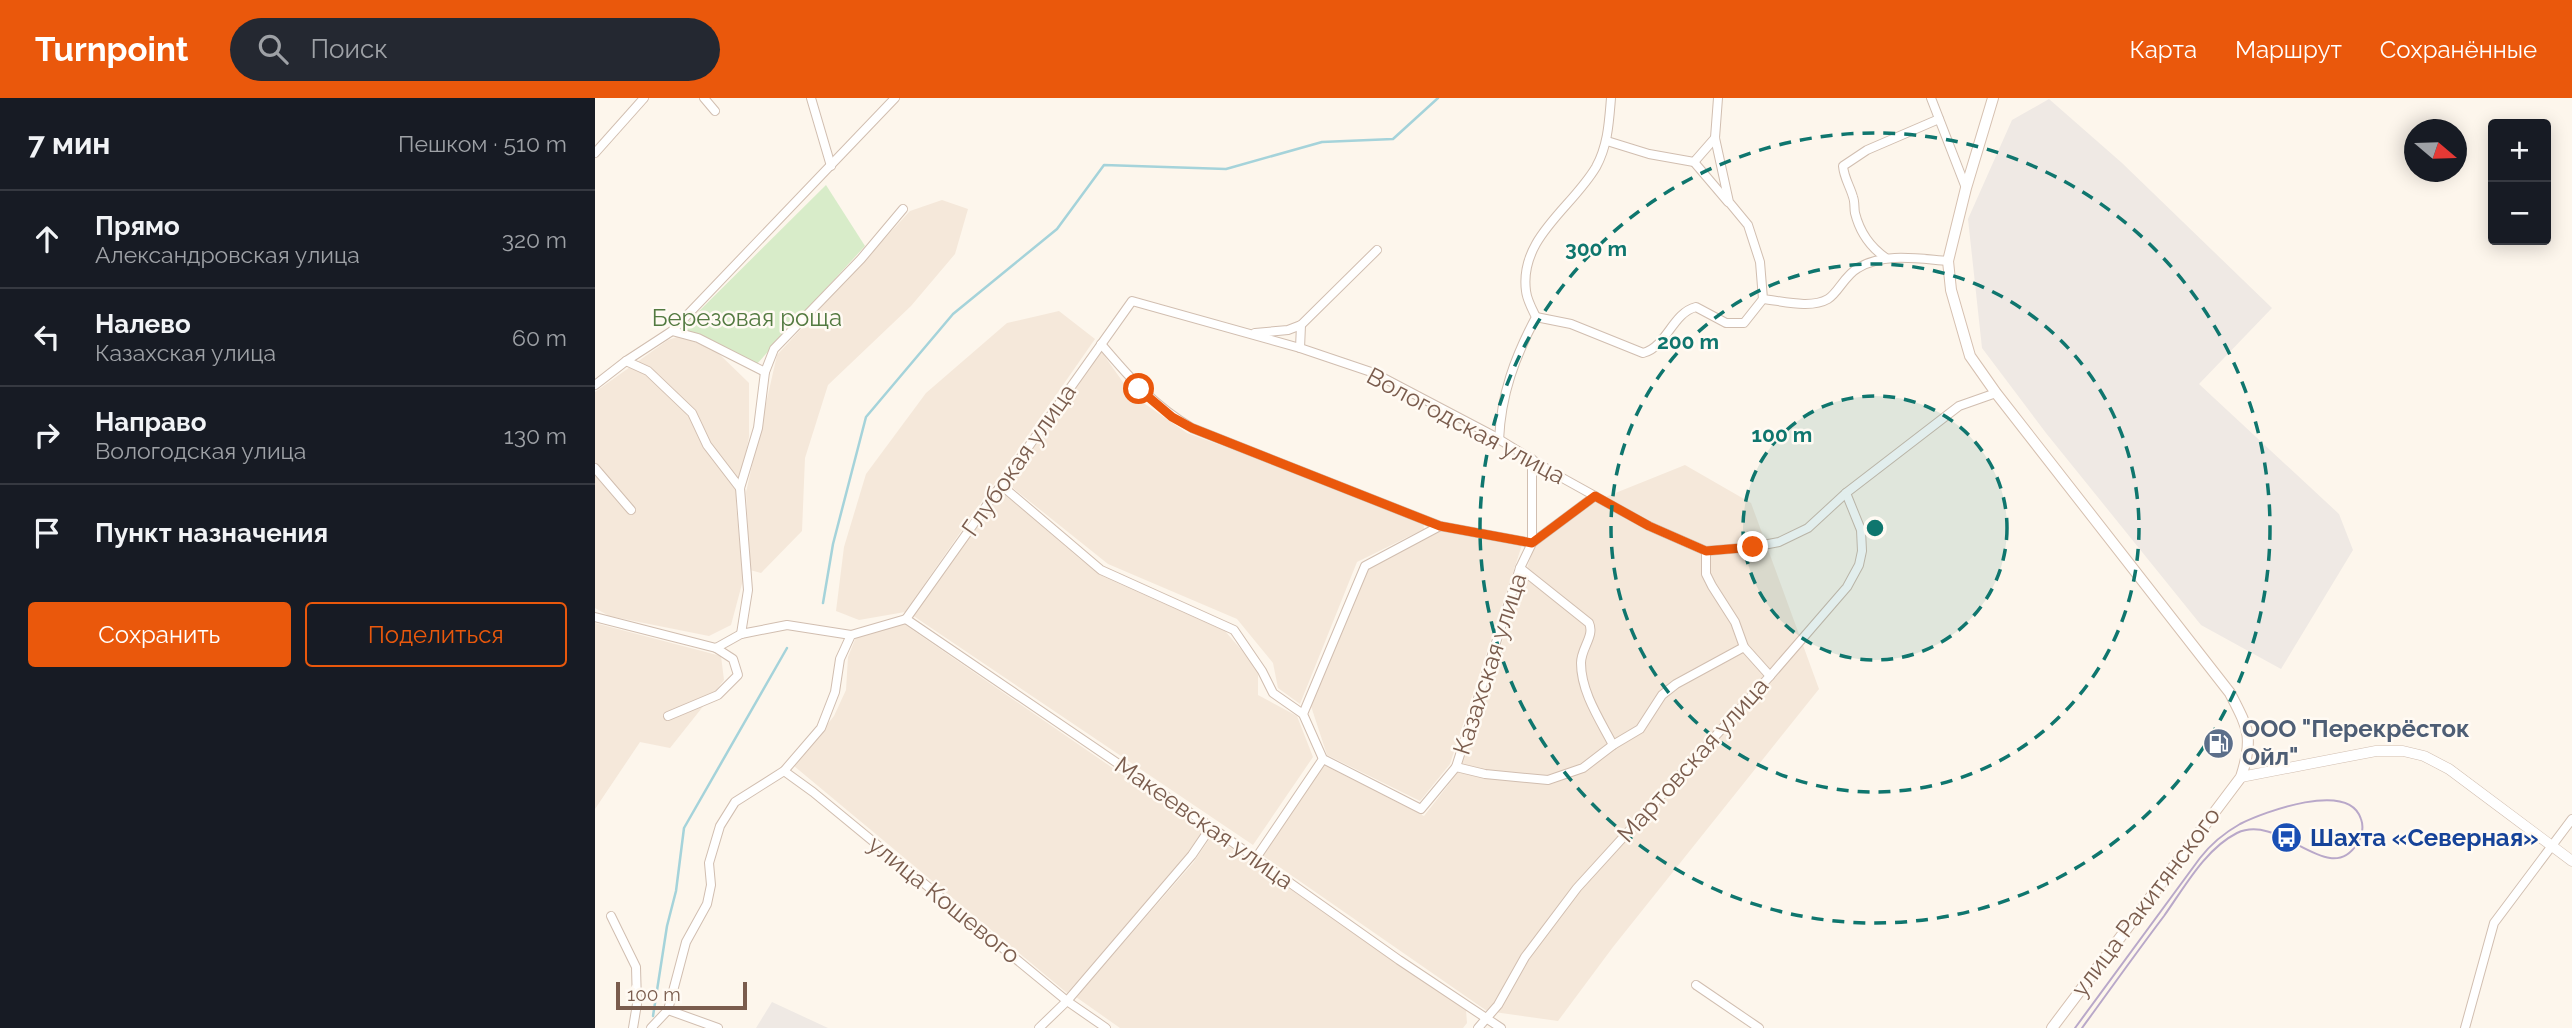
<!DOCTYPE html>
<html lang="ru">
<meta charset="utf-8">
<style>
body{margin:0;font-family:Raleway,sans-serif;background:#242831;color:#f1f3f6}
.controls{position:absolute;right:21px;top:21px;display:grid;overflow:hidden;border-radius:7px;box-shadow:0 4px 18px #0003}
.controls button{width:63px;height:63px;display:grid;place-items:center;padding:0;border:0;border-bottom:2px solid #363941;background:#171b24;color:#f1f3f6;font:35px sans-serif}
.compass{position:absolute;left:1809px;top:21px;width:63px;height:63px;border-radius:50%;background:#171b24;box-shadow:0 4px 18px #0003;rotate:109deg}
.scale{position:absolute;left:21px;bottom:18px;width:131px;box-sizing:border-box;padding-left:7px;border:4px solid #7a5c4d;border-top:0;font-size:19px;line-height:24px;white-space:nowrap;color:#7a5c4d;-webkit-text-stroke:5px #fffaf3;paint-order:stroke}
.stop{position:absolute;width:21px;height:21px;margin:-16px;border:5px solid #ea580c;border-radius:50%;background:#fff}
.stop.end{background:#ea580c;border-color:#fff;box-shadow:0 2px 7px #0008}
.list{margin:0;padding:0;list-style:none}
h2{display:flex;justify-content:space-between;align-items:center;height:91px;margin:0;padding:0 28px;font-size:30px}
h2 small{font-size:23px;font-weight:400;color:#9ea1a6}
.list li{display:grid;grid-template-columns:46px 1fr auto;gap:21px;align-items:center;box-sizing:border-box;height:98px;padding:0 28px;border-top:2px solid #363941}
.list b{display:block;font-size:26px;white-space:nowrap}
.list p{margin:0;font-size:23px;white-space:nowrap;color:#9ea1a6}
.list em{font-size:23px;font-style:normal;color:#9ea1a6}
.actions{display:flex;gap:14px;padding:21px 28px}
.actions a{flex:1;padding:16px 0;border:2px solid #ea580c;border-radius:7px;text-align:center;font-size:24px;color:#ea580c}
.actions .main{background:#ea580c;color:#fff}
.icon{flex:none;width:38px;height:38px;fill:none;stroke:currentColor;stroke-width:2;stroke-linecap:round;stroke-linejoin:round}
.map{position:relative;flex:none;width:1977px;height:930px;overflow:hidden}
header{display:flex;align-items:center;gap:42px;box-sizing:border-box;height:98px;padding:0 35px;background:#ea580c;color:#fff}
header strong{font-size:33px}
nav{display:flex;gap:38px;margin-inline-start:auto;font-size:24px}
.search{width:490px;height:63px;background:#242831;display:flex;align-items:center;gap:18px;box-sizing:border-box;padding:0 24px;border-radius:38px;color:#9ea1a6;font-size:26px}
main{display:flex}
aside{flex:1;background:#171b24}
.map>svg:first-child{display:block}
.residential{fill:#f5e8da}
.industrial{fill:#efe9e4}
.green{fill:#d8ecc9}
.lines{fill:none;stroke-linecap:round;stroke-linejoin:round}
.stream{stroke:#a5d3da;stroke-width:2.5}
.minor-casing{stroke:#d1beb0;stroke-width:10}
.tertiary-casing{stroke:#d1beb0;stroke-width:11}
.secondary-casing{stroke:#d6c0b0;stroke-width:12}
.minor{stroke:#fff;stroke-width:8}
.tertiary{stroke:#fff;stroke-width:10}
.secondary{stroke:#fff;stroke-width:10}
.tram{stroke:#b9a8c9;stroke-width:2}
.route{stroke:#ea580c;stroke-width:9}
.ring{fill:none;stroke:#0f766e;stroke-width:3.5;stroke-dasharray:12 9}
.labels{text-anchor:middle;stroke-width:5;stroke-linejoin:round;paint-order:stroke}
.park-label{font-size:24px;fill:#537a41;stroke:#fffaf3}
.street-label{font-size:24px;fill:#7a5c4d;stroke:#fffaf3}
.service-label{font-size:24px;font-weight:bold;fill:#4e5e75;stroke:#fffaf3;text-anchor:start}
.transit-label{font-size:24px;font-weight:bold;fill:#164399;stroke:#fffaf3;text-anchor:start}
.centre{fill:#0f766e;stroke:#fffaf3;stroke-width:3.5}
.ring-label{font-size:21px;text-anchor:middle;font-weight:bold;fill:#0f766e;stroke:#fffaf3;stroke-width:5;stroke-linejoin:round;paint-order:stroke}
</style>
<header>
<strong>Turnpoint</strong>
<div class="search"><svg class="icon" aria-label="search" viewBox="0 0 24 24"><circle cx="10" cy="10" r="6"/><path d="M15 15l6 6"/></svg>Поиск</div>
<nav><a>Карта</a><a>Маршрут</a><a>Сохранённые</a></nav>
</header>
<main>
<aside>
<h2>7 мин<small>Пешком · 510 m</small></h2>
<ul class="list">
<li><svg class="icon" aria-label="ahead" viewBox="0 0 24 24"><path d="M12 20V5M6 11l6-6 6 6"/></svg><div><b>Прямо</b><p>Александровская улица</p></div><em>320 m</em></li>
<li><svg class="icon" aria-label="left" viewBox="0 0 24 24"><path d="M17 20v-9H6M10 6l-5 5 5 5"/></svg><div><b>Налево</b><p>Казахская улица</p></div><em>60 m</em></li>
<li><svg class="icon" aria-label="right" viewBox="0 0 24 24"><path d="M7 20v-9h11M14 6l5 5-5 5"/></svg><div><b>Направо</b><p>Вологодская улица</p></div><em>130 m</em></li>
<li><svg class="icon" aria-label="arrive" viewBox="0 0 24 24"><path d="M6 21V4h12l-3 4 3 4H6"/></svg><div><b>Пункт назначения</b></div></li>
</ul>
<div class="actions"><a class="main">Сохранить</a><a>Поделиться</a></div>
</aside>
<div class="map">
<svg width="1977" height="930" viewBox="0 0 1977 930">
<rect width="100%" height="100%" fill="#fdf6ec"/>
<g class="residential">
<path d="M347 102 373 111 360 156 316 208 233 287 210 360 207 433 166 475 155 472 151 394 182 257 315 113Z"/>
<path d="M464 213 500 241 310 514 264 522 241 513 249 449 271 376 331 295 412 225Z"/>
<path d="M85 238 121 253 154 285V339L141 405 148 482 136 527 114 538 14 518 0 510V294L73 242Z"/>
<path d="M506 253 537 297 592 335 828 420 829 431 762 464 705 606 683 590 678 565 642 521 513 466 413 386Z"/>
<path d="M1090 367 1156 405 1224 591 1018 849 963 923 892 913 664 755 727 666 829 718 864 673 941 443 998 404Z"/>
<path d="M407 394 485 461 509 479 630 533 663 571V597L702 618 718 659 658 747 317 517Z"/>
<path d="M847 430 922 442 927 447 855 666 825 703 732 657 715 605 774 469Z"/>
<path d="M0 525 126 558 129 582 75 650 45 644 0 711Z"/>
<path d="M309 526 609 733 586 765 472 895 199 668 239 618 251 592 253 559 261 539Z"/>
<path d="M617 737 871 912 872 925 868 930H525L481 899 598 765Z"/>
</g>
<g class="industrial">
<path d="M1454 1 1527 65 1677 210 1604 286 1744 416 1758 452 1686 571 1606 527 1451 335 1387 250 1373 121 1417 22Z"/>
<path d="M177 904 233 930H161Z"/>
</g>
<path class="green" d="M231 87 270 148 160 268 86 231Z"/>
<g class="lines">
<g class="stream">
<path d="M228 505 238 446 271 319 358 216 462 131 509 67 631 71 727 44 798 41 843 0"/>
<path d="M58 918 72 828 81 793 89 730 192 550"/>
</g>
<defs>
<g id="minor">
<path d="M109 0 120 13"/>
<path d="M216 0 236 68"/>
<path d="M1123 0 1120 40 1134 104 1153 127 1165 164 1168 201C1187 203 1216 211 1233 201 1243 195 1250 177 1263 170 1289 154 1325 161 1353 163"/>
<path d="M1336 0 1371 90"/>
<path d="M1012 43 1054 56 1099 64 1120 40"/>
<path d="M0 55 49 0"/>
<path d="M1099 64 1133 104"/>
<path d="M1291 160C1275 149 1265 135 1260 115 1259 110 1260 104 1258 99 1255 88 1249 80 1248 68L1272 52 1344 21"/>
<path d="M941 219 976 226 1048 255C1072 249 1077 215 1101 209L1131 225H1149L1168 201"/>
<path d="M77 233 103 240 170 274"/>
<path d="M660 235 693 232 706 227 782 152"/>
<path d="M506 246C534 279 559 308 597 330L845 428 937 445V361"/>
<path d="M705 250 706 227"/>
<path d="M31 263 53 273 97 315 112 347 145 390"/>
<path d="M0 287 31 263 77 233 300 0"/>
<path d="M904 342C906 296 920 259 941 219 937 211 932 202 931 193 924 140 977 110 1001 69 1013 47 1014 24 1016 0"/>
<path d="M0 370 36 412"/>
<path d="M406 387 506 472 639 532 667 573 678 595 708 616"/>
<path d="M845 428 770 468 708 616 728 661 826 711 861 669 925 470 937 445 1000 398"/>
<path d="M1111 453V476L1117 488 1140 524 1149 549 1175 578"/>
<path d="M925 470 994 525C1000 538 986 550 986 565 986 594 1005 622 1018 647"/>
<path d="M0 519 121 550 146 536 192 527 256 537"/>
<path d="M311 521 537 203 705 250 779 275 897 337 962 377 1054 428 1111 453 1158 449 1184 444 1213 430 1251 395 1364 308 1401 295"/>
<path d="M311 521 616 729 804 862 906 930"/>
<path d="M146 536 153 492 145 390 163 330 170 274 179 251 266 161 308 111"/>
<path d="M73 618 123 597 143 577 138 561 121 550"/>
<path d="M861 669 890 676 953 682 988 670 1018 647 1045 631 1067 597 1081 586 1149 549"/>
<path d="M189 673 218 694 472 903 511 930"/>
<path d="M661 760 728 661"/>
<path d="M16 818 41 869 42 906 38 930"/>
<path d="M1101 887 1164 930"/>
<path d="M73 912 123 930"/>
<path d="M56 930 73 912 91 844 112 806 116 787 114 765 125 728 140 704 189 673 226 630 240 594 245 561 256 537 311 521"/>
<path d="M444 930 472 903 597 757 616 729"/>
<path d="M883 930 903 907 930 859 982 790 1175 578 1252 489 1264 467 1267 453 1266 432 1251 395"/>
<path d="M1870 930 1899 825 1977 721"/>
</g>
<path id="tertiary" d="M1646 679 1781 653H1808L1829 658 1854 671 1977 763"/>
<path id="secondary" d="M1398 0 1371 90 1353 163 1356 192 1375 258 1401 295 1635 595C1653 630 1659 639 1646 679L1457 930"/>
</defs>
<use href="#minor" class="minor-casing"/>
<use href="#tertiary" class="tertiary-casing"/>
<use href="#secondary" class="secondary-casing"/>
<use href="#minor" class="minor"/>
<use href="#tertiary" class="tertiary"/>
<use href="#secondary" class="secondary"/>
<path class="tram" d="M1480 930 1605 760C1616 746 1629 735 1645 726 1669 714 1754 682 1766 721 1769 729 1767 739 1762 746 1733 791 1686 714 1642 735 1610 751 1589 790 1569 818 1541 855 1514 893 1487 930"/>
</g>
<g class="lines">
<path class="route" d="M544 291 577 319 597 330 845 428 937 445 1000 398 1054 428 1111 453 1158 449"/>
</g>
<circle cx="1280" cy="430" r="132" fill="#0f766e" fill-opacity=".12"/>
<g class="ring">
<circle cx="1280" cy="430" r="132"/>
<circle cx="1280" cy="430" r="264"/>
<circle cx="1280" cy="430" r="395"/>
</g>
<defs>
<symbol id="fuel-disc" viewBox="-11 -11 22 22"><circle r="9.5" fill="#5c6f8a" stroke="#fffaf3"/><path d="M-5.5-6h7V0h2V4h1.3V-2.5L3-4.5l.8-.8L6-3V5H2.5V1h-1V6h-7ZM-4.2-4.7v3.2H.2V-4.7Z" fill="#fff"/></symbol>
<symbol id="bus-disc" viewBox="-11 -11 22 22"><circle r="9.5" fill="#1a4fb4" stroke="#fffaf3"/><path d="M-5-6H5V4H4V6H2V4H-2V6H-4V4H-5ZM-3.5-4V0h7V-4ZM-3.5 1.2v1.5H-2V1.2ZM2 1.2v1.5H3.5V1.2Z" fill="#fff"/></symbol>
</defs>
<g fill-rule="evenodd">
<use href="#fuel-disc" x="1606" y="628" width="35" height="35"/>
<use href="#bus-disc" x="1674" y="722" width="35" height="35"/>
</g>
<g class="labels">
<g class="park-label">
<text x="152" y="228">Березовая роща</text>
</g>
<g class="street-label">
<text transform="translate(871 328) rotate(28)" y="8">Вологодская улица</text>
<text transform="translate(424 362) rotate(-55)" y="8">Глубокая улица</text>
<text transform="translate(895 566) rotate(-72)" y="8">Казахская улица</text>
<text transform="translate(1098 662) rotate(-48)" y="8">Мартовская улица</text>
<text transform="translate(609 725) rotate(35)" y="8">Макеевская улица</text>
<text transform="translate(349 802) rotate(39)" y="8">улица Кошевого</text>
<text transform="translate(1551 804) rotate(-53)" y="8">улица Ракитянского</text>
</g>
<g class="service-label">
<text x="1647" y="639">ООО "Перекрёсток<tspan x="1647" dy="28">Ойл"</tspan></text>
</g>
<g class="transit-label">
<text x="1715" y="748">Шахта «Северная»</text>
</g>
</g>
<circle cx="1280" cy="430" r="10" class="centre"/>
<g class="ring-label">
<text x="1001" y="158">300 m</text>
<text x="1093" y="251">200 m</text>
<text x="1187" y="344">100 m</text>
</g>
</svg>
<div class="controls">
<button>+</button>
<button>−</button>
</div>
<svg class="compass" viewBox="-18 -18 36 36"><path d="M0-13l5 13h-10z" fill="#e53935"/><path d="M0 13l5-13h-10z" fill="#9ea1a6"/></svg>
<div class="scale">100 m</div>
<div class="stop" style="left:544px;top:291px"></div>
<div class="stop end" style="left:1158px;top:449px"></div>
</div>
</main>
